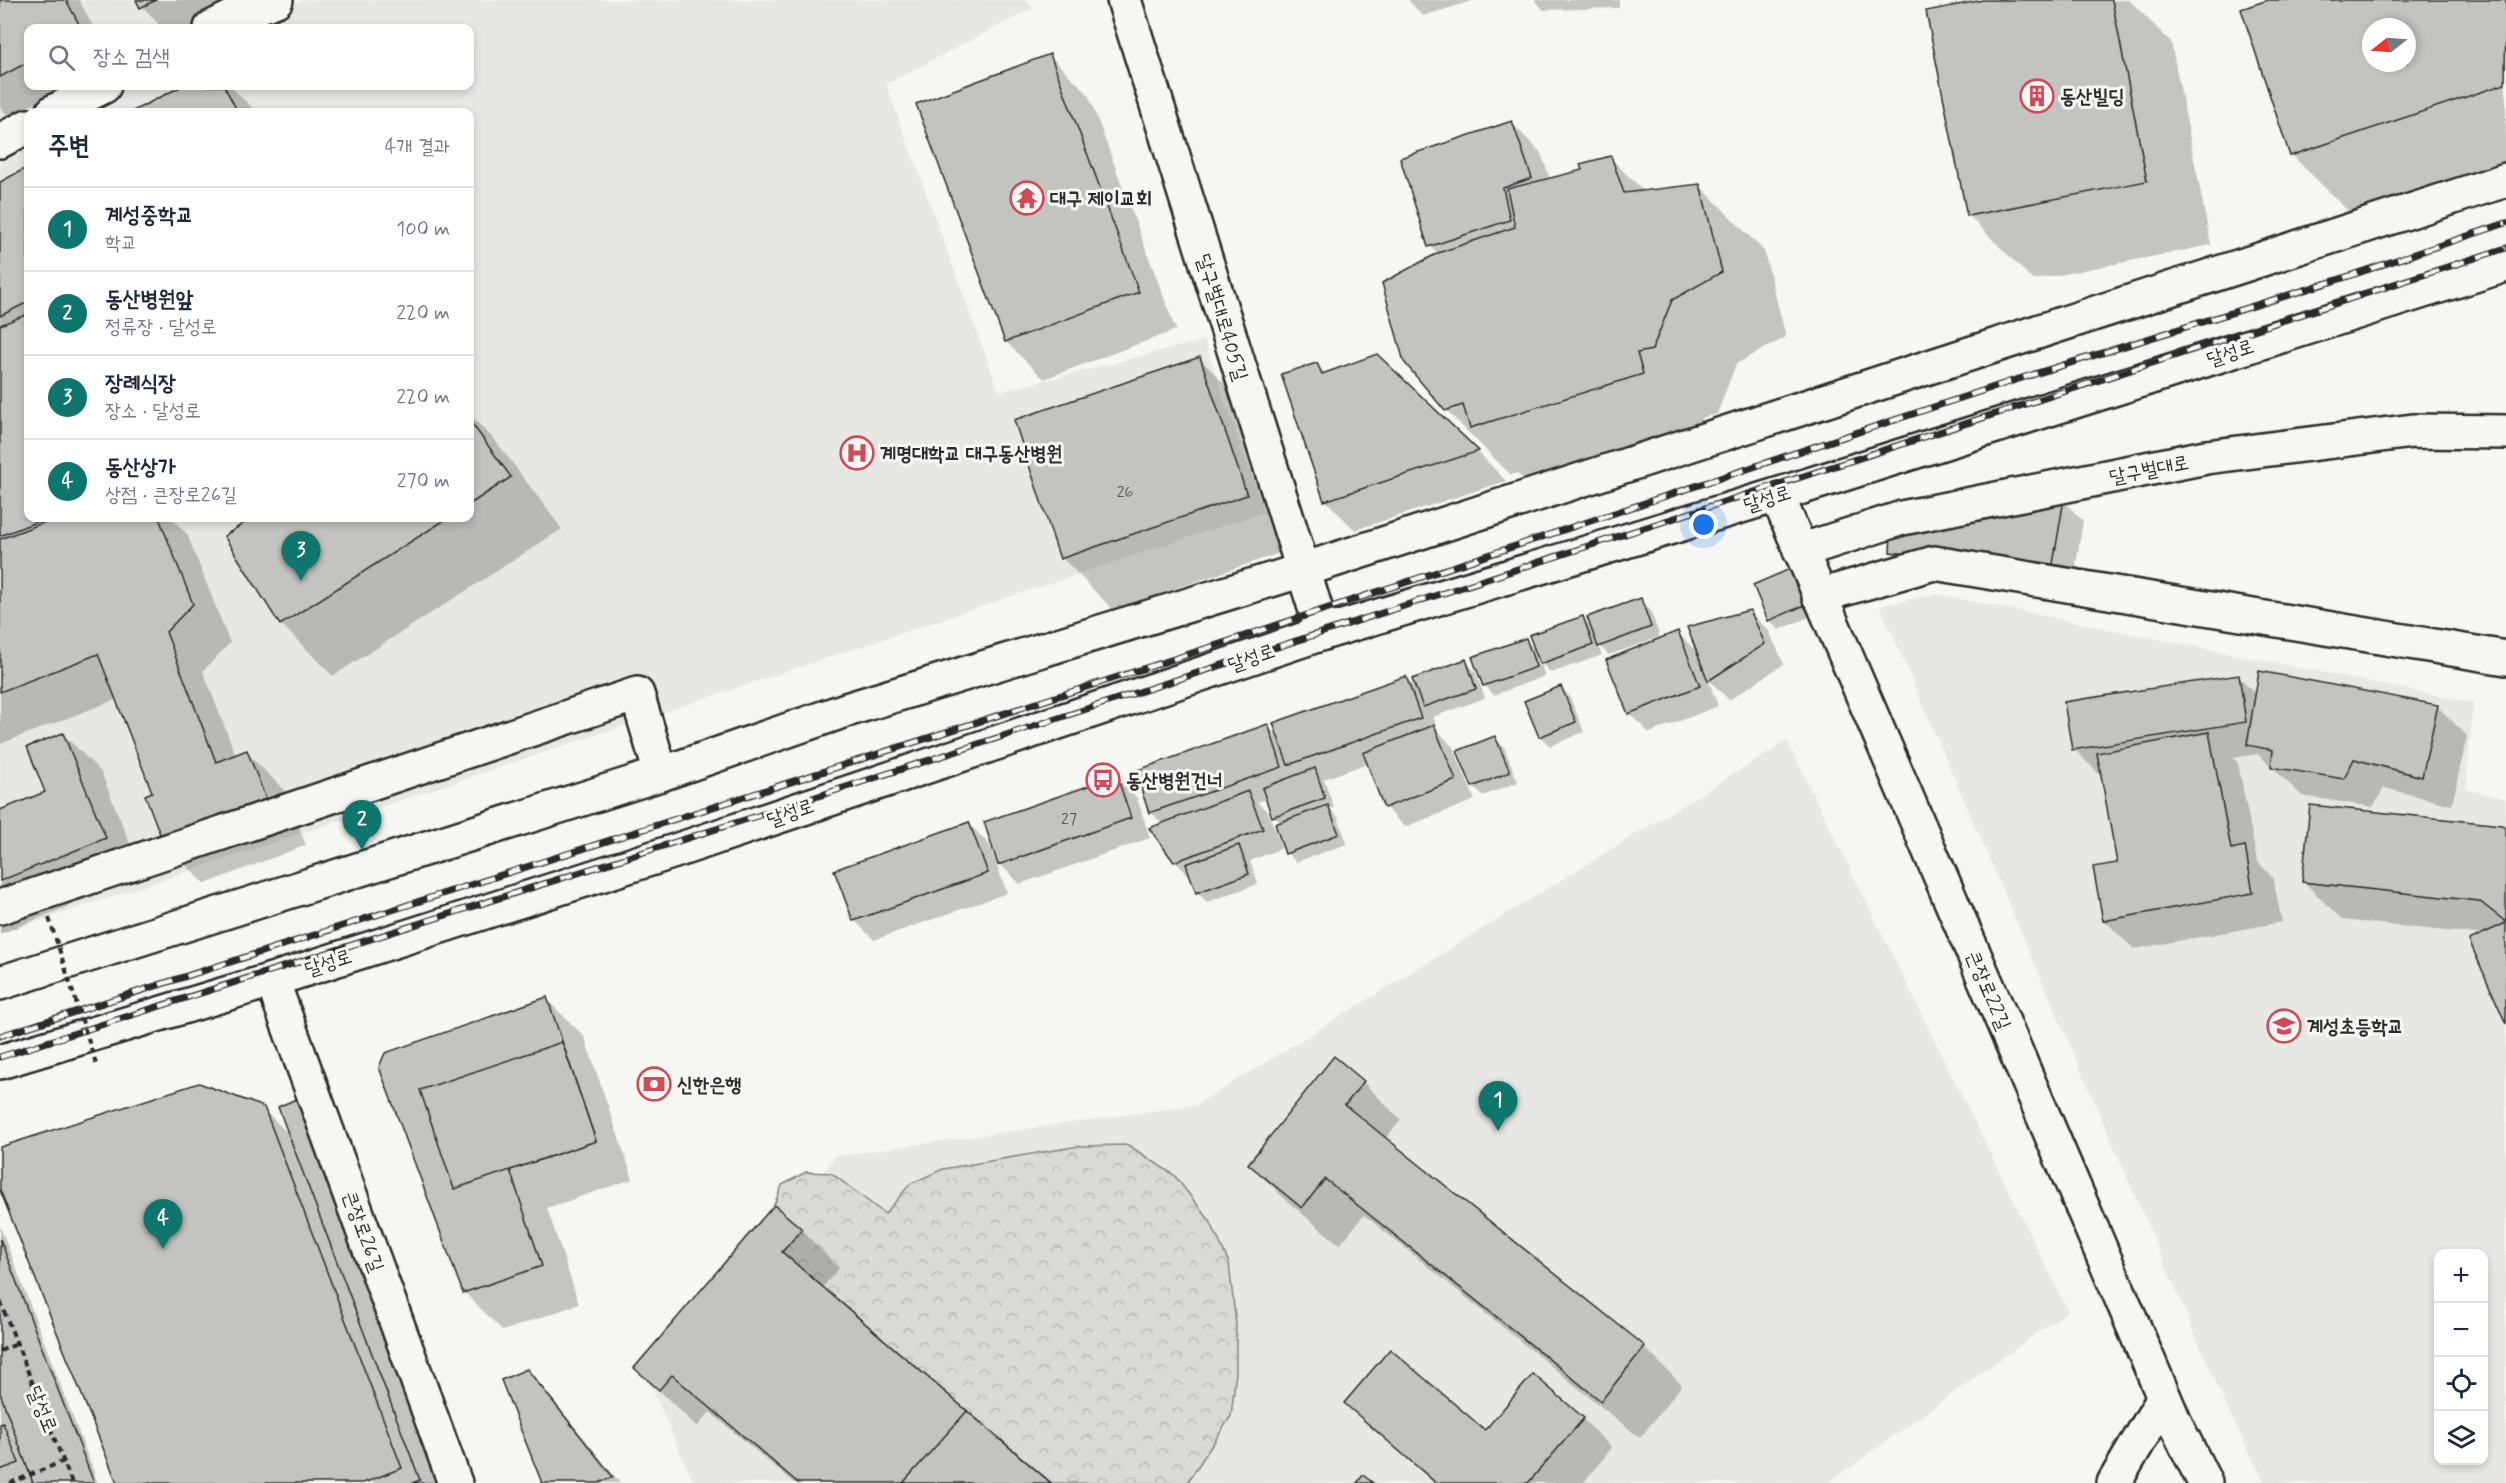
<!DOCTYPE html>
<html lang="ko">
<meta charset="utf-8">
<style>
body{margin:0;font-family:Mynerve,"Poor Story",sans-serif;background:#f6f6f7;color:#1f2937}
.controls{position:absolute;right:18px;bottom:18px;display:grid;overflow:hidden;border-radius:12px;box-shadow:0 3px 9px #0003}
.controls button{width:54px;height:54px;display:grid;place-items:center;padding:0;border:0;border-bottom:2px solid #e0e1e3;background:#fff;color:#1f2937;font:30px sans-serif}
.compass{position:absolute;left:2362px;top:18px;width:54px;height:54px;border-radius:50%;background:#fff;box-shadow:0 3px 9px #0003;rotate:253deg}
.you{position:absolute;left:1704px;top:525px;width:21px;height:21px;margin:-15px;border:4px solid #fff;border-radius:50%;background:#1a73e8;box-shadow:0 0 0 9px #1a73e833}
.badge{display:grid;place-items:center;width:39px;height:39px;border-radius:50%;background:#0f766e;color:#fff;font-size:20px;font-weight:700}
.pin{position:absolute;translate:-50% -50px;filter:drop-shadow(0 2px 3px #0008)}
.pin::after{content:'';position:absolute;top:32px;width:21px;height:18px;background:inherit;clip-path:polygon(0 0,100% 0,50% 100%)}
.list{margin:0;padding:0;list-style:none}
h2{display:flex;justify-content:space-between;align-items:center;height:78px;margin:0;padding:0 24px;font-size:26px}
h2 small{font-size:20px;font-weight:400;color:#747a83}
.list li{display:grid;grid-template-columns:39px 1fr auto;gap:18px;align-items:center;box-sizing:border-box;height:84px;padding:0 24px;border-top:2px solid #e0e1e3}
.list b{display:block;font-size:22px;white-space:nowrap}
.list p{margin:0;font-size:20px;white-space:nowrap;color:#747a83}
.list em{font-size:20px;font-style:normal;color:#747a83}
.icon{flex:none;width:33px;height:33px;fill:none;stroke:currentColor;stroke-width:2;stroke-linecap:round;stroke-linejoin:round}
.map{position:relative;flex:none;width:2506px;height:1483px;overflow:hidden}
.search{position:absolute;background:#fff;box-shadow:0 3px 9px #0003;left:24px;top:24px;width:450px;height:66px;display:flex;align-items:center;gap:15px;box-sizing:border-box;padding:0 21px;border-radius:12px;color:#747a83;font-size:22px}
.panel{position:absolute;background:#fff;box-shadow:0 3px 9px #0003;left:24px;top:108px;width:450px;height:414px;border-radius:12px}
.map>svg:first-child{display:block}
.built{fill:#e7e7e3;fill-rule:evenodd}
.forest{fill:url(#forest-crowns);stroke:#828280;stroke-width:1.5}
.shadow{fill:#0003;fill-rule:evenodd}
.building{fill:#c3c3c0;stroke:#2b2b2b;stroke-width:1.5;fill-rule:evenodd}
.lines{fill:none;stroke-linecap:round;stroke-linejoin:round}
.minor-casing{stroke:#2b2b2b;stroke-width:38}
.major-casing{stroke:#2b2b2b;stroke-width:38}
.path{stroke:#2b2b2b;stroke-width:4;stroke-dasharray:6 4.5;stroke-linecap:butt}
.minor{stroke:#f6f6f2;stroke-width:33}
.major{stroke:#f6f6f2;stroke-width:33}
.rail-casing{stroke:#2b2b2b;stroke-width:7}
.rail{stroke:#f6f6f2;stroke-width:4.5;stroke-dasharray:14;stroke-linecap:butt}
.path-bridge{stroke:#2b2b2b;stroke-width:4;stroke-dasharray:6 4.5;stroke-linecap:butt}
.labels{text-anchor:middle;stroke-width:6;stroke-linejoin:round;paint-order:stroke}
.number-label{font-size:16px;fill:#515150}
.poi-label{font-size:20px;font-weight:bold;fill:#2b2b2b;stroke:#f6f6f2;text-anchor:start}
.street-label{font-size:20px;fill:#2b2b2b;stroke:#f6f6f2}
</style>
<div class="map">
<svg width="2506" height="1483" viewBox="0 0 2506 1483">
<defs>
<pattern id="forest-crowns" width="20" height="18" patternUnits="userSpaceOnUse" patternTransform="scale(1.5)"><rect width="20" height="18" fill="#d9d9d5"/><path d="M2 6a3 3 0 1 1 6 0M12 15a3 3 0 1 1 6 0" fill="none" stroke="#babab7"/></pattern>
</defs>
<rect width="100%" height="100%" fill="#f6f6f2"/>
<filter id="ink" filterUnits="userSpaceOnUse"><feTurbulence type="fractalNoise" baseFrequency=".0167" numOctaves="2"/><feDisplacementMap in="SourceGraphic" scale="12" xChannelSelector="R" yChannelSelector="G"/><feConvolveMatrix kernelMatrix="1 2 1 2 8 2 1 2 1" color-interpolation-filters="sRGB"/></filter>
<g filter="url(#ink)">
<g class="built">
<path d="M0 0H248L193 28H28V86H81L0 127Z"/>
<path d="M303 0H1026L1033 8 886 84 999 392 1204 340 1264 512 0 934V158L28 142V518H470V112H84L134 86H470V28H239Z"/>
<path d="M1936 594 2473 703 2466 789 2506 799V1483H2265L2226 1406 1880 606ZM2438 1254H2484V1460H2438Z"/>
<path d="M1787 741 2068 1311 1828 1483H694L649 1382 836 1156 1196 1105Z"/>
</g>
<path class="forest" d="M1128 1145 1174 1175 1210 1221 1229 1263 1236 1325V1372L1231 1416 1187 1483H1051L782 1252 802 1229 774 1205 782 1185 806 1172 831 1173 885 1214 910 1184 943 1169 1079 1146Z"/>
<g class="shadow">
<path d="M0 0H79L94 28H28V86H69L9 116 0 107Z"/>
<path d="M137 0H223L227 8 187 28H162Z"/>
<path d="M1408 0H1475L1423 16Z"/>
<path d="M1534 0H1619V8L1544 10Z"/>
<path d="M1991 0H2129L2171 42 2211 245 2033 280 1968 215Z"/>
<path d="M2272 0H2506V180L2364 227 2292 155ZM2371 27H2407V63H2371Z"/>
<path d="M1050 56 1088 94 1176 330 1044 379 1006 342Z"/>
<path d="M185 86H230L257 112H134Z"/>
<path d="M1512 123 1541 153 1550 179 1584 171 1610 158 1645 192 1700 186 1764 251 1786 337 1736 364 1717 414 1701 418 1707 438 1536 492 1517 473 1511 475 1446 410 1438 254 1430 246Z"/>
<path d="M28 169V518H171L187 534 230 643 203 671 236 756 246 752 284 790 306 845 205 884 167 846 154 793 117 699 0 744V184Z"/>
<path d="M1376 356 1478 452 1506 481 1355 530 1325 500 1317 365 1326 374Z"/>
<path d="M1199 358 1251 410 1297 547 1113 610 1062 558Z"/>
<path d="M470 415 495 440 562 529 333 676 281 624 226 537 255 518H470Z"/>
<path d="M2063 501 2083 521 2072 590 1912 572 1892 552Z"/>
<path d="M1790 571 1800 580 1814 615 1779 630 1769 620Z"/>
<path d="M1641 600 1650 610 1660 637 1609 655 1598 645 1602 655 1551 673 1540 662 1545 676 1494 695 1484 685 1525 640 1536 651 1582 618 1593 629Z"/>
<path d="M1749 611 1769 631 1784 664 1729 700 1708 679 1718 706 1649 733 1630 714 1608 660 1678 633 1699 654Z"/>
<path d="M1465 661 1475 671 1485 698 1433 717 1438 731 1453 747 1475 800 1405 827 1385 807 1368 763 1324 779 1334 808 1330 809 1338 817 1347 844 1296 862 1287 853 1281 823 1274 816 1268 799 1257 802 1268 812 1282 848 1250 861 1258 884 1207 902 1197 892 1192 879 1175 861 1163 825 1151 812 1268 726 1281 740 1406 678 1418 690Z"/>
<path d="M2238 676 2257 695 2437 706 2467 736 2452 805 2384 788 2373 807 2302 796 2258 754 2233 758 2238 763 2257 861 2273 878 2282 922 2134 949 2104 920 2119 864 2103 778 2074 749Z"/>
<path d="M1561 687 1570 697 1584 732 1550 746 1540 736Z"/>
<path d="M63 734 101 772 143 876 0 934V812L47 793Z"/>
<path d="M1495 738 1504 747 1518 782 1483 796 1473 787 1459 752Z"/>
<path d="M1117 778 1137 798 1150 838 1020 884 1000 864Z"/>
<path d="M969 824 989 844 1007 893 874 940 854 920Z"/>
<path d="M2506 830V1020L2484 935 2342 920 2304 882Z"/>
<path d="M546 999 584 1036 633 1179 547 1208 579 1304 503 1331 465 1293 380 1067Z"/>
<path d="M1363 1082 1401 1120 1385 1139 1644 1347 1682 1385 1640 1438 1364 1215 1340 1245 1288 1202 1250 1164Z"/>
<path d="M263 1109 291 1136 451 1483H118L0 1186V1148Z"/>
<path d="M0 1226 98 1483H0Z"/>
<path d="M801 1230 839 1268 822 1288 1048 1483H794L710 1412 697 1427 636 1368Z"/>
<path d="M526 1371 546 1391 620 1483H543Z"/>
<path d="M1346 1403 1485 1433 1583 1419 1612 1448 1583 1483H1434Z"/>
</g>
<g class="building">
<path d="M0 0H66L81 28H28V62L0 77Z"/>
<path d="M136 0H156L140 8Z"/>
<path d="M1983 0H2112L2147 181 1967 216 1926 11Z"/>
<path d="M2268 0H2506L2505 84 2290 156 2241 9ZM2371 27H2407V63H2371Z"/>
<path d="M1050 54 1139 292 1005 342 916 104Z"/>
<path d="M182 86H224L238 112H131Z"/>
<path d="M1512 121 1532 178 1503 188 1510 220 1428 247 1400 158Z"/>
<path d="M1611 156 1624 193 1700 184 1722 272 1672 300 1652 350 1637 353 1643 374 1470 428 1463 405 1445 411 1404 362 1382 283 1438 253 1515 227 1507 189 1582 170 1580 164Z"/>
<path d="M28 167V302L0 316V182Z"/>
<path d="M28 314V518H46L0 536V325Z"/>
<path d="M1377 354 1479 451 1324 501 1281 374 1317 363 1322 374Z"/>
<path d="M1200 357 1247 495 1060 559 1014 420Z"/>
<path d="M470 421 511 477 470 504Z"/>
<path d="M2064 499 2052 570 1890 552 1891 533Z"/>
<path d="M56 518H159L193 604 166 632 216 762 247 750 269 807 165 847 145 795 152 792 98 654 0 692V539Z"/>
<path d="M252 518H448L280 625 224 536Z"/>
<path d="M1790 569 1805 605 1768 621 1753 585Z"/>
<path d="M1641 598 1651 627 1598 647 1587 617Z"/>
<path d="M1750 610 1765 644 1708 681 1687 627Z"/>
<path d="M1583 616 1593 645 1540 664 1529 635Z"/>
<path d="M1678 631 1700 686 1628 714 1606 660Z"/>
<path d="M1526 638 1536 667 1483 686 1472 657Z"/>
<path d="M1466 659 1476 689 1423 707 1412 679Z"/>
<path d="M2259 671 2438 705 2422 777 2354 759 2344 779 2271 767 2273 750 2247 745Z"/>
<path d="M2239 675 2246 722 2072 750 2064 702Z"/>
<path d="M1406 676 1421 718 1288 765 1273 723Z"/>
<path d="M1561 686 1576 722 1539 737 1524 701Z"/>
<path d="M1268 724 1282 767 1149 813 1135 771Z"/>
<path d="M1434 725 1456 780 1384 808 1363 753Z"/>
<path d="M2209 732 2231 849 2245 846 2253 893 2103 921 2093 867 2117 863 2097 753Z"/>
<path d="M63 733 106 838 0 881V810L45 792 27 747Z"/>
<path d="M1495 736 1510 772 1472 787 1457 751Z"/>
<path d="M1315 768 1325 798 1272 817 1262 788Z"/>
<path d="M1117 776 1131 818 998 865 984 822Z"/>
<path d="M1248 791 1263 829 1174 862 1149 828Z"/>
<path d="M1328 805 1339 834 1285 854 1275 824Z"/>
<path d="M2310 805 2502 825 2506 828V922L2479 901 2302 882Z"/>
<path d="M969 822 988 873 853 921 834 870Z"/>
<path d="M1239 845 1249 874 1196 893 1186 864Z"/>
<path d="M2506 923V1024L2469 940Z"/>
<path d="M547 997 596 1141 510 1170 542 1266 463 1293 379 1067 385 1053Z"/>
<path d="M562 1042 596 1141 454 1189 420 1090Z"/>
<path d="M1334 1056 1364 1081 1345 1105 1645 1346 1601 1401 1325 1179 1302 1208 1248 1164Z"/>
<path d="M199 1083 264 1107 402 1468 363 1483H117L0 1190V1147Z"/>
<path d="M305 1095 446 1483H412L420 1480 278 1107Z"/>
<path d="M774 1205 802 1229 782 1252 1051 1483H798L672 1375 659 1390 634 1368Z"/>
<path d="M0 1239 94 1483H33L0 1393Z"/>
<path d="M1390 1349 1485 1430 1533 1374 1584 1418 1528 1483H1436L1344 1403Z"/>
<path d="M527 1369 613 1477 599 1483H542L501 1380Z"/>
<path d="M967 1411 1051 1483H903Z"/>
<path d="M3 1423 19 1463 0 1470V1424Z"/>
<path d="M1363 1475 1373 1483H1357Z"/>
</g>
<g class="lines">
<defs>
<g id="minor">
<path d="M1124 0 1323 633"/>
<path d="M211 28 239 14 276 0"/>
<path d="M53 112 104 86"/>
<path d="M0 141 28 126"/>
<path d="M1777 495 2175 1423 2205 1483"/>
<path d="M1800 551 1902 518 2206 457 2413 431 2506 432"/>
<path d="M1819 596 1934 563 2506 658"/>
<path d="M0 907 637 694 661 774"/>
<path d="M272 980 455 1483"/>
<path d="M2114 1483 2164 1398"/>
</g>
<g id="major">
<path d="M0 983 661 774 846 710 1303 570 2506 180"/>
<path d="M0 1062 272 980 675 851 1323 633 1777 495 2506 265"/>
</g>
</defs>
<use href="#minor" class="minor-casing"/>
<use href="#major" class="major-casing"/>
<g class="path">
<path d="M0 1301 72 1483"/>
<path d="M0 1351 17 1344"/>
<path d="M10 1483 64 1461"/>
</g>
<use href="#minor" class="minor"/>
<use href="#major" class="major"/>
<defs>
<g id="rail">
<path d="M0 1036 1214 646 2009 382 2340 279 2506 223"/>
<path d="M0 1057 757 816 2506 248"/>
</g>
</defs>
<use href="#rail" class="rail-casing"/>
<use href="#rail" class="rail"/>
<path class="path-bridge" d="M49 918 97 1067"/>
</g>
</g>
<defs>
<symbol id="building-ring" viewBox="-11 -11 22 22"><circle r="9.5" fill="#f6f6f2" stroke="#d1495b" stroke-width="1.5"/><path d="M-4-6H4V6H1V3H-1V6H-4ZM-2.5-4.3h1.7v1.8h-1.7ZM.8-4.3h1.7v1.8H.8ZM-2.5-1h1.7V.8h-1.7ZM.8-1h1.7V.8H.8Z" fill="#d1495b"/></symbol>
<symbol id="temple-ring" viewBox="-11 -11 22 22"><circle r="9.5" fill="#f6f6f2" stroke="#d1495b" stroke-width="1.5"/><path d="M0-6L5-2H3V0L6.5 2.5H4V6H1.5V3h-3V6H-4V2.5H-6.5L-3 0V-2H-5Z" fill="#d1495b"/></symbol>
<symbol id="hospital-ring" viewBox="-11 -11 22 22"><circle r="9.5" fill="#f6f6f2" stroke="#d1495b" stroke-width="1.5"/><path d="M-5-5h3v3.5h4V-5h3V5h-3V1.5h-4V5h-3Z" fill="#d1495b"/></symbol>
<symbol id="bus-ring" viewBox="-11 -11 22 22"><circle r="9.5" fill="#f6f6f2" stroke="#d1495b" stroke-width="1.5"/><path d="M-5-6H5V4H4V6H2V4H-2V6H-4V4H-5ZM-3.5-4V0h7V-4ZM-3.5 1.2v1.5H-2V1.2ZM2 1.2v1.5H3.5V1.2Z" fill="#d1495b"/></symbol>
<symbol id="school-ring" viewBox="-11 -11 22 22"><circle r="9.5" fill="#f6f6f2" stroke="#d1495b" stroke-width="1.5"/><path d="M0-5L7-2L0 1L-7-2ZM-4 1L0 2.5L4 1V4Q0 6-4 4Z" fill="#d1495b"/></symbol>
<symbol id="bank-ring" viewBox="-11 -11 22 22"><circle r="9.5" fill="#f6f6f2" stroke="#d1495b" stroke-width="1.5"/><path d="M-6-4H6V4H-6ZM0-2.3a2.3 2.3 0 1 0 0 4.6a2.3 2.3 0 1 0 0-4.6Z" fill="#d1495b"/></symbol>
</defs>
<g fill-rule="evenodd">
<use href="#building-ring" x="2018" y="77" width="38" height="38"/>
<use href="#temple-ring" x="1008" y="179" width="38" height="38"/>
<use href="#hospital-ring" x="838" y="434" width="38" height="38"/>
<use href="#bus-ring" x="1084" y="761" width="38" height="38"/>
<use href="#school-ring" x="2265" y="1007" width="38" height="38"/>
<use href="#bank-ring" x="635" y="1065" width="38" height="38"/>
</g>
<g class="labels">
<g class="number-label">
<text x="1125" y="497">26</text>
<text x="1069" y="824">27</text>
</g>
<g class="poi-label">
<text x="2060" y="103">동산빌딩</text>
<text x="1050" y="205">대구 제이교회</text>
<text x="880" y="460">계명대학교 대구동산병원</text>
<text x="1126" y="787">동산병원건너</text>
<text x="2307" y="1033">계성초등학교</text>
<text x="677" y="1091">신한은행</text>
</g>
<g class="street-label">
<text transform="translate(1223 317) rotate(73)" y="7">달구벌대로405길</text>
<text transform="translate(2230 352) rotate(-18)" y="7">달성로</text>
<text transform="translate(2149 469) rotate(-11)" y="7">달구벌대로</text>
<text transform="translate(1767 498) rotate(-17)" y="7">달성로</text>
<text transform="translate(1251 657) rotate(-19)" y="7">달성로</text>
<text transform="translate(790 812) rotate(-19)" y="7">달성로</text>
<text transform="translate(328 962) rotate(-18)" y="7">달성로</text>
<text transform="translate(1989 990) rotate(67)" y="7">큰장로22길</text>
<text transform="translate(364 1231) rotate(70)" y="7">큰장로26길</text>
<text transform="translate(43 1409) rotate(68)" y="7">달성로</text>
</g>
</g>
</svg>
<div class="controls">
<button>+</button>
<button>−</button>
<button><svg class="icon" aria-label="locate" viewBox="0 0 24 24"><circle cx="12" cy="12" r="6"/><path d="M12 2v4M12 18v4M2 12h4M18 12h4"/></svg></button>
<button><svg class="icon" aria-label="layers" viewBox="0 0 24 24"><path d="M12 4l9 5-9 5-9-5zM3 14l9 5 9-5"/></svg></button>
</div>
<svg class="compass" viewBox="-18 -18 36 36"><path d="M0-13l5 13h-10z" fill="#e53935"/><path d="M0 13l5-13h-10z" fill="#747a83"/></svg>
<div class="you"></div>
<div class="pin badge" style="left:1498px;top:1131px">1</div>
<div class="pin badge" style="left:362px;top:850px">2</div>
<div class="pin badge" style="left:301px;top:581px">3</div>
<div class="pin badge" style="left:163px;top:1249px">4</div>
<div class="search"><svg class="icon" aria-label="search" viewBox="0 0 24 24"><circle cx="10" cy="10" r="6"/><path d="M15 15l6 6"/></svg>장소 검색</div>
<section class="panel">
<h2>주변<small>4개 결과</small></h2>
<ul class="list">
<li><span class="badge">1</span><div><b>계성중학교</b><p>학교</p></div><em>100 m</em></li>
<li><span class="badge">2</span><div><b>동산병원앞</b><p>정류장 · 달성로</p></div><em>220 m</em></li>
<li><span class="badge">3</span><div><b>장례식장</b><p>장소 · 달성로</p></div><em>220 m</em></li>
<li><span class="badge">4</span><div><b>동산상가</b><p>상점 · 큰장로26길</p></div><em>270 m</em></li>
</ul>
</section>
</div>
